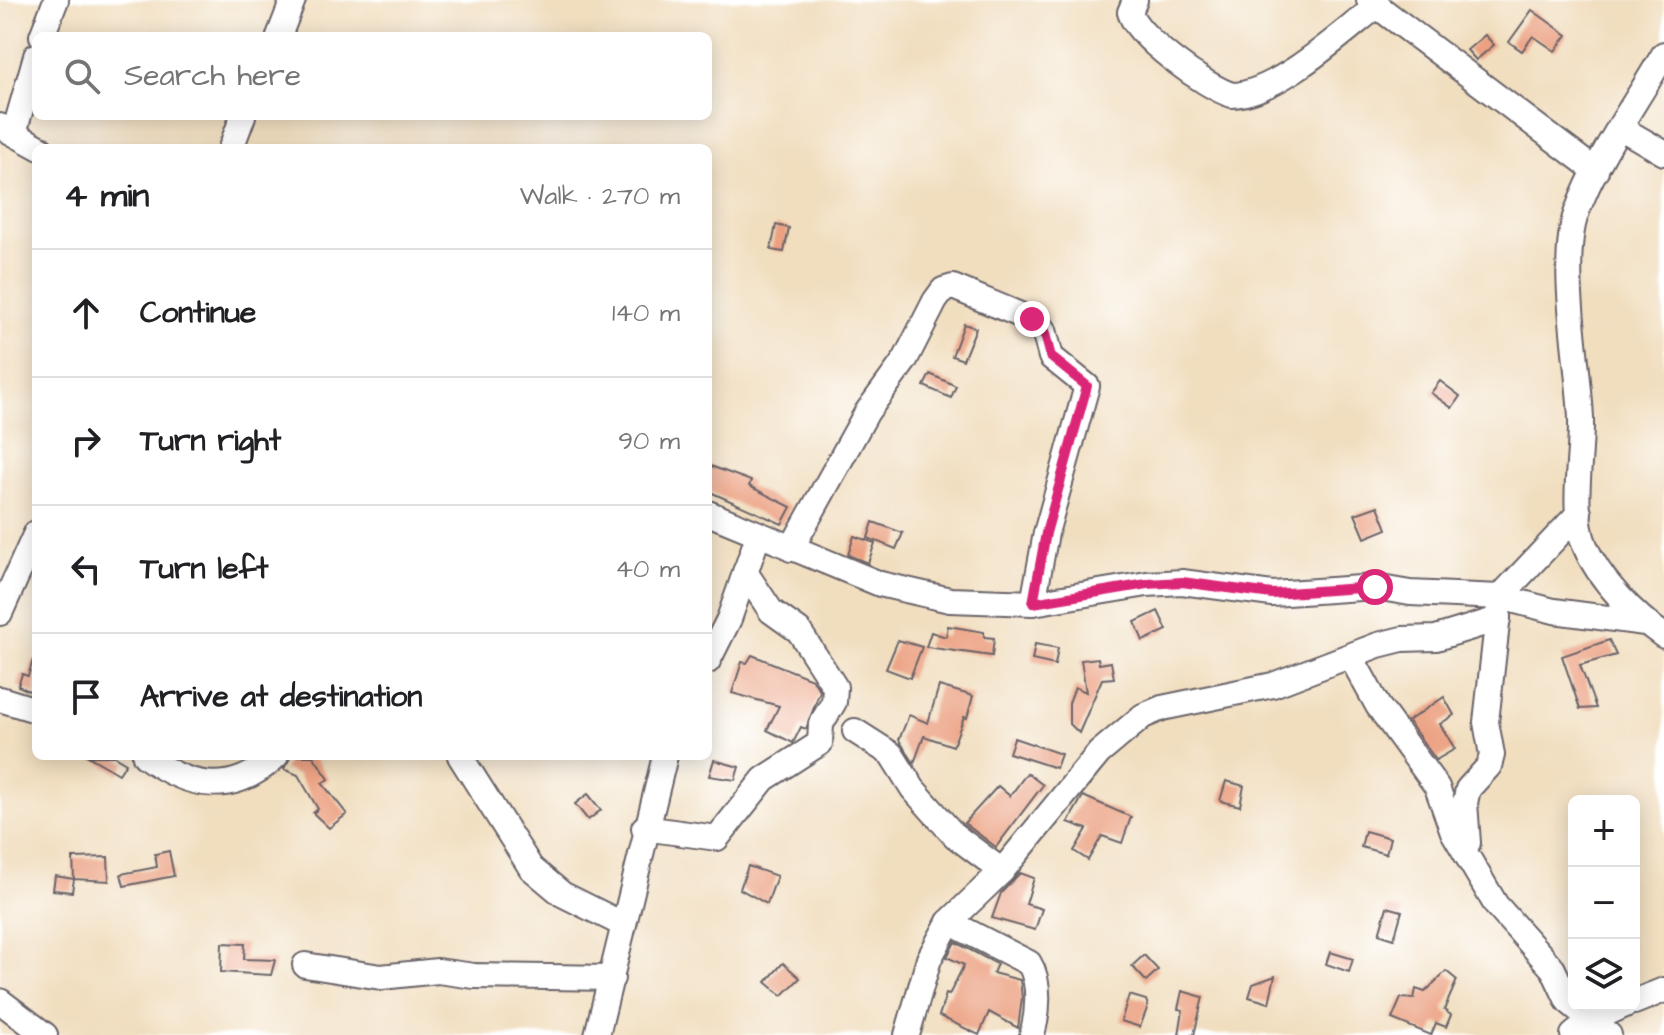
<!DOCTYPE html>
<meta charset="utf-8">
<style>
body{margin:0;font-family:"Architects Daughter",sans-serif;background:#f6f6f6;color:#202124}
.controls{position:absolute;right:24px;bottom:24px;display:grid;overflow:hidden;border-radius:12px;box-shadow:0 4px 20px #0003}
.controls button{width:72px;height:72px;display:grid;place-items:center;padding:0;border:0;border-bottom:2px solid #e0e0e0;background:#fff;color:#202124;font:40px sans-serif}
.stop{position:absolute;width:24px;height:24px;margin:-18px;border:6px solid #db2777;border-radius:50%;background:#fff}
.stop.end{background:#db2777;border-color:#fff;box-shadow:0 2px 8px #0008}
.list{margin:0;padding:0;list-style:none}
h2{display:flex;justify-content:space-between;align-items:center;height:104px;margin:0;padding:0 32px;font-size:34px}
h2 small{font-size:26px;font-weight:400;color:#757577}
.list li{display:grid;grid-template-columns:52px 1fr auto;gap:24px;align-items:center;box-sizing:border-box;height:128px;padding:0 32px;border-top:2px solid #e0e0e0}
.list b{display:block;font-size:30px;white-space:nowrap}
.list em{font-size:26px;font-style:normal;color:#757577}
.icon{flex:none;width:44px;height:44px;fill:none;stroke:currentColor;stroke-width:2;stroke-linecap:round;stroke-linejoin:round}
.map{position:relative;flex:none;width:1664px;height:1035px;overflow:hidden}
.search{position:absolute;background:#fff;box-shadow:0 4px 20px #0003;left:32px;top:32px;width:680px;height:88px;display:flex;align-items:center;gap:20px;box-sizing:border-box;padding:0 28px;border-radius:12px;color:#757577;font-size:30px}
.panel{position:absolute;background:#fff;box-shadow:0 4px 20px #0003;left:32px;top:144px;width:680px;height:616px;border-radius:12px}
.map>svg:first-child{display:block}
.building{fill:#eca182}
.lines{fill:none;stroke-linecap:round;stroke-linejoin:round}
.minor-casing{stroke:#6a6469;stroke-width:28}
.minor{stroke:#fff;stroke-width:24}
.route{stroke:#db2777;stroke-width:10}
</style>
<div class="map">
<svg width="1664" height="1035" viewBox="0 0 1664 1035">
<rect width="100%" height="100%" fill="#fff"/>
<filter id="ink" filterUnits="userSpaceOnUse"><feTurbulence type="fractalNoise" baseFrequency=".0125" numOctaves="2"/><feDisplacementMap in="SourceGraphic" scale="16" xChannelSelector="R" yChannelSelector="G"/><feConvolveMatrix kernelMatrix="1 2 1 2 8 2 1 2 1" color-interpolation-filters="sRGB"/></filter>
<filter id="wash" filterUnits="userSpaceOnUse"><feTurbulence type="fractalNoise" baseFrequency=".006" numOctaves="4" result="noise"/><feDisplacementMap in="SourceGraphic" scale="32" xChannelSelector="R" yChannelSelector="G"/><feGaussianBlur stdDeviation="1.8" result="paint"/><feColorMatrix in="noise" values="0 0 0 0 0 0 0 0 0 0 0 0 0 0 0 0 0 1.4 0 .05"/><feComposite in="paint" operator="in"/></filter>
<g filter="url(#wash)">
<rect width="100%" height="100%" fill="#f1debf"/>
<g id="blocks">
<g class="building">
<path d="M1532 10 1567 35 1555 51 1533 36 1522 51 1509 42Z"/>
<path d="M1485 35 1494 45 1476 60 1467 50Z"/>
<path d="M776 225 789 228 784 252 771 250Z"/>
<path d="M964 324 976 328 963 360 952 356Z"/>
<path d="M930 374 956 386 951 398 924 386Z"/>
<path d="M1440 381 1460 396 1452 408 1431 393Z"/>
<path d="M708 465 751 481 749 486 791 507 782 524 708 491Z"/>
<path d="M1378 506 1387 529 1365 538 1355 514Z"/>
<path d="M873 522 903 533 896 549 868 538Z"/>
<path d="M854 536 875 543 868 563 848 555Z"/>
<path d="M1158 611 1167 630 1143 641 1135 622Z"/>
<path d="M948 626 984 632V637L994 638 992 656 926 647 931 632 946 637Z"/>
<path d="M898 640 922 647 910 678 886 669Z"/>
<path d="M1609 640 1616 655 1580 665 1596 708 1580 709 1562 656Z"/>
<path d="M1035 644 1058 648 1055 665 1032 660Z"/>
<path d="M752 655 812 679 820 691 806 729 801 727 793 743 767 730 779 706 732 693 742 662 747 663Z"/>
<path d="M1098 658 1099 664 1111 662 1114 678 1102 679 1079 733 1069 723V703L1075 687 1086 692 1081 660Z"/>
<path d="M33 660 36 661V694L18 686 22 674 28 676Z"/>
<path d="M939 686 973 696 967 718 964 717 953 746 924 736 914 763 899 740 909 715 928 723Z"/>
<path d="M1444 697 1454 715 1440 724 1455 749 1436 760 1408 721Z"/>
<path d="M1014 738 1061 754 1056 768 1009 753Z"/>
<path d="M88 756H114L126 763 119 774Z"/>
<path d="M291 756H313L329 779 322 783 347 814 329 828 313 813 318 809 298 775 284 769Z"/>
<path d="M714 760 739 767 735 780 709 776Z"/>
<path d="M1027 773 1043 785 996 847 964 823 998 786 1010 796Z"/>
<path d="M1226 781 1244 786 1240 806 1220 801Z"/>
<path d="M588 794 601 810 588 820 575 804Z"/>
<path d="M1083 796 1131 817 1122 843 1102 836 1088 860 1074 851 1087 829 1068 822Z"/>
<path d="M1365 831 1390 838 1386 854 1361 847Z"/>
<path d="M169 851 174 876 124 886 121 874 157 867 155 854Z"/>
<path d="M108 857 109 881 74 879 72 892 53 890 55 876 74 879 73 858Z"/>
<path d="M748 866 777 876 767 904 740 889Z"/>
<path d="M1020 873 1034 878 1026 904 1042 909 1035 930 992 918 1001 893Z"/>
<path d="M1387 907 1402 911 1394 939 1379 934Z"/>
<path d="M955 942 997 964 993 973 1020 980 1022 998 1018 1028 989 1012 979 1035 939 1016 946 994 949 995 964 965 947 957Z"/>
<path d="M222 943 245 944 244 959 275 960 271 975 221 972Z"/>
<path d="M1330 952 1353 959 1349 972 1326 964Z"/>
<path d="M1144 955 1158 970 1146 981 1132 966Z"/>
<path d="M783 963 800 978 782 996 766 982Z"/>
<path d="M1446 971 1457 980 1444 1010 1451 1015 1446 1027 1436 1023 1431 1035 1392 1019 1401 998 1414 999 1416 989 1425 992Z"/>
<path d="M1275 976 1269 1003 1249 997 1253 984Z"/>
<path d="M1182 991 1203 997 1194 1035H1179L1183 1010 1178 1009Z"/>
<path d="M1129 995 1146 1000 1148 1006 1140 1027 1121 1021Z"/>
</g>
</g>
</g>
<g filter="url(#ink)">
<use href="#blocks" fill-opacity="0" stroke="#6a6469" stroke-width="2"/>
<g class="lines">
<defs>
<g id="minor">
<path d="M1135 0 1130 12C1136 37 1207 88 1232 95 1277 94 1342 33 1378 5"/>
<path d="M1369 0 1596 171"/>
<path d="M42 36 56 0"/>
<path d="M279 36 293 0"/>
<path d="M1664 54C1634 106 1596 158 1576 214 1559 264 1579 363 1581 419 1582 458 1570 509 1585 546 1599 580 1635 616 1664 636"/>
<path d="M0 126 40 148"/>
<path d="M1621 128 1664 153"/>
<path d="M14 133 36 56"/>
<path d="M231 148 243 116"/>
<path d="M708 513 880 584 950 600 1033 603 1147 584 1182 582 1272 594 1375 587 1410 593 1500 597 1554 611 1645 623"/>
<path d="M791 549 867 412 905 360 935 301 943 290 953 287 1037 322 1044 330 1051 357 1087 386 1046 533 1033 603"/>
<path d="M0 613 36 533"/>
<path d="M1351 657 1378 706 1437 787 1453 832 1496 905 1553 969 1568 1001 1609 1035"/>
<path d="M708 661 729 619 758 536"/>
<path d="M0 699 36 710"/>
<path d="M855 731 891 754 913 789 954 835 1002 871"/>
<path d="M145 756C190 789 233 797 276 756"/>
<path d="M460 756 531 868 562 894 622 924"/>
<path d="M644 828 717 838 764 779 820 743 821 724 834 702 835 687 799 631 771 611 745 572"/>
<path d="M1468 843 1465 803 1468 789 1489 766 1492 755 1486 722 1500 597 1579 513"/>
<path d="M949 922 1029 963C1041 982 1038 1014 1032 1035"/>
<path d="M305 965 381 977 438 971 474 976 612 978"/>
<path d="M0 1001 45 1035"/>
<path d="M1634 1002 1664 990"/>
<path d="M597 1035 665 756"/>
<path d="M907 1035 929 959 949 922 1002 871 1099 753 1143 716 1162 708 1273 685 1378 645 1402 639 1436 638 1498 619"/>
<path d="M1573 1035 1590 1021 1625 1005"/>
</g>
</defs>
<use href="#minor" class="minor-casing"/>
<use href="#minor" class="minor"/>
</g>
</g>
<g class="lines" filter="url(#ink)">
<path class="route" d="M1032 319 1044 330 1051 357 1087 386 1046 533 1033 603 1147 584 1182 582 1272 594 1375 587"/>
</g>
</svg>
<div class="controls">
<button>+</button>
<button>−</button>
<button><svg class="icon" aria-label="layers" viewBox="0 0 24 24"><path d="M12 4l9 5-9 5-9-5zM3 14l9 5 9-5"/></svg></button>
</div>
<div class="stop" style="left:1375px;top:587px"></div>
<div class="stop end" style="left:1032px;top:319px"></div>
<div class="search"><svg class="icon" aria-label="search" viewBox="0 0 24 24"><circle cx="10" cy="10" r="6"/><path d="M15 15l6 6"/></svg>Search here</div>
<section class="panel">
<h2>4 min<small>Walk · 270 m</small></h2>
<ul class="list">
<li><svg class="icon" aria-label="ahead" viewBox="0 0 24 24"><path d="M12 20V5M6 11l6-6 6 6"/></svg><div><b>Continue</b></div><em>140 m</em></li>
<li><svg class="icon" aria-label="right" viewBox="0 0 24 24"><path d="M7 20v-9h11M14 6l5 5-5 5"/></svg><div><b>Turn right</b></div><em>90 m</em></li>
<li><svg class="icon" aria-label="left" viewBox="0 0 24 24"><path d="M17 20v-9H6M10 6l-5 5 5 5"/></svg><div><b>Turn left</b></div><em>40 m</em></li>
<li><svg class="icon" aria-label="arrive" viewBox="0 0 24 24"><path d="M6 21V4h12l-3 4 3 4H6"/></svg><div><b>Arrive at destination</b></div></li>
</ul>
</section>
</div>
